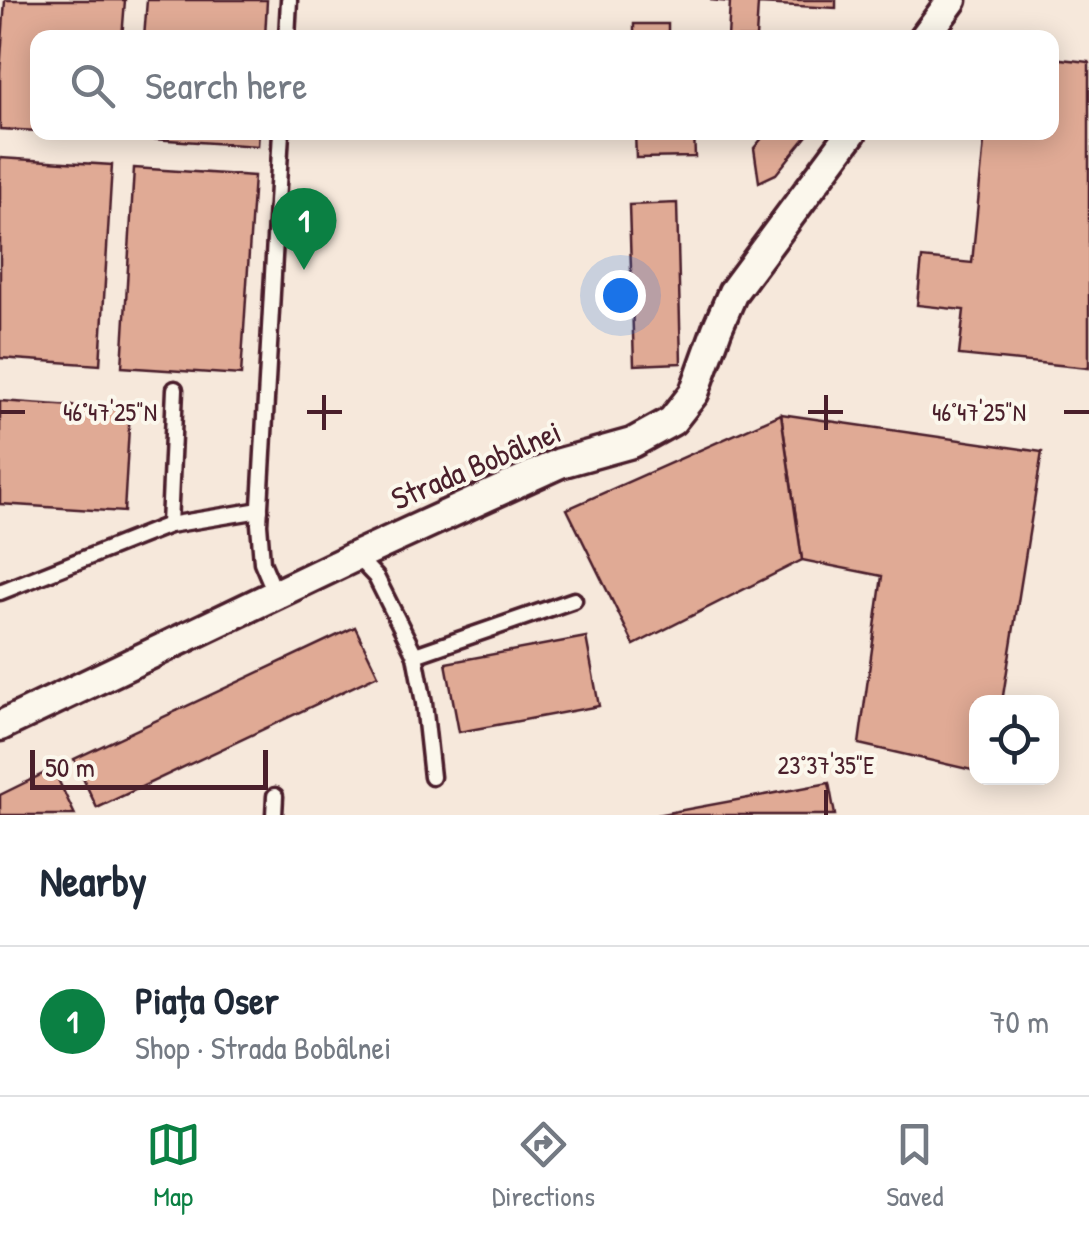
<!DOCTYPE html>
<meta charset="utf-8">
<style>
body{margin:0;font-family:"Patrick Hand",sans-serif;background:#f2f2f3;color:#1f2937}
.controls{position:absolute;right:30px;bottom:30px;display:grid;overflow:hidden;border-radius:20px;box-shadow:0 5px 25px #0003}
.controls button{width:90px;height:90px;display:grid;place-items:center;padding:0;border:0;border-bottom:2px solid #e0e1e3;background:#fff;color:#1f2937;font:50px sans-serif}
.scale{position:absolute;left:30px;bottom:25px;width:238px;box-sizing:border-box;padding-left:10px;border:5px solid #4a1f2b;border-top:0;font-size:28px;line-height:35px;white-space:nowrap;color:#4a1f2b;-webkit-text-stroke:8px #fbf7ec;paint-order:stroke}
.you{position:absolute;left:620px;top:295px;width:35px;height:35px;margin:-25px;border:8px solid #fff;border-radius:50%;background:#1a73e8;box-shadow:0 0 0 15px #1a73e833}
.badge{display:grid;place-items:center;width:65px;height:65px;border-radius:50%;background:#0b8043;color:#fff;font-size:32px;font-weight:700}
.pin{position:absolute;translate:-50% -82px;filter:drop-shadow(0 2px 5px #0008)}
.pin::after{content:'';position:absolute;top:52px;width:35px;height:30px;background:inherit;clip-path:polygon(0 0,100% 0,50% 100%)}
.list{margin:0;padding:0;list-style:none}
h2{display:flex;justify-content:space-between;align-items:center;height:130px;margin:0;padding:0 40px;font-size:42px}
h2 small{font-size:32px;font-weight:400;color:#747a83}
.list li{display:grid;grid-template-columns:65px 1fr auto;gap:30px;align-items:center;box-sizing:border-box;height:150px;padding:0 40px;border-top:2px solid #e0e1e3}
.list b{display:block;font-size:38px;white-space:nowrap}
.list p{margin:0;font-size:32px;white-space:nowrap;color:#747a83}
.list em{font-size:32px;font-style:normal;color:#747a83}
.icon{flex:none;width:55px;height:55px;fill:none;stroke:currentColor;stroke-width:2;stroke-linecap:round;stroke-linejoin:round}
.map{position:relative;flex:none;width:1089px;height:815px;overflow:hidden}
.search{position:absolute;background:#fff;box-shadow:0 5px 25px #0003;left:30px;right:30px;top:30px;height:110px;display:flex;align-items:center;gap:25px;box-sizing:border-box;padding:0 35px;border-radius:20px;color:#747a83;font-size:38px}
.sheet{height:280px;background:#fff}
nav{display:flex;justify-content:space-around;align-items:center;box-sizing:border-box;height:140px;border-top:2px solid #e0e1e3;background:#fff;font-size:28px;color:#747a83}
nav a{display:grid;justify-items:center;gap:5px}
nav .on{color:#0b8043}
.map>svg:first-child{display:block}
.building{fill:#e0aa95;stroke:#4a1f2b;stroke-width:2.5}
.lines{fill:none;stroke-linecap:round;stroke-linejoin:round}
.service-casing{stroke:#4a1f2b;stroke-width:21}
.minor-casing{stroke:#4a1f2b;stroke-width:35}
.service{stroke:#fbf7ec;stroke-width:14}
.minor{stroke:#fbf7ec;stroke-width:28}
.ticks{fill:none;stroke:#4a1f2b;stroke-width:4}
.labels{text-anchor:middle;stroke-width:8;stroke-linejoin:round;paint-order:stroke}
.street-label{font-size:32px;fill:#4a1f2b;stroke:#fbf7ec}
.ticks-label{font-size:25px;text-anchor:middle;fill:#4a1f2b;stroke:#fbf7ec;stroke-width:8;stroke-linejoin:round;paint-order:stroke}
</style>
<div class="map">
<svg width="1089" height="815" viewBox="0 0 1089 815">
<rect width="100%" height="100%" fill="#f6e8db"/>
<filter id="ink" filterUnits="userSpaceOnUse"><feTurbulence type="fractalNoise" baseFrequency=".01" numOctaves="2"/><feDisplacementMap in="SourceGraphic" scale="20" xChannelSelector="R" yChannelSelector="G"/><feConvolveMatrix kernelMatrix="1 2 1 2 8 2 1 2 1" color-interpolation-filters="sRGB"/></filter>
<g filter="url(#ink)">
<g class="building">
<path d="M5 0H125L122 38H38V131L0 129V72Z"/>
<path d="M147 0H267L265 38H144Z"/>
<path d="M710 0H836V8L758 4 756 38H728L730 2Z"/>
<rect x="634" y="24" width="34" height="14"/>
<path d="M1052 58 1089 62V368L959 355 964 310 917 305 922 258 972 263 985 132H1052Z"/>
<path d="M138 132H259L258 146 138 138Z"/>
<path d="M635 132H694L695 157 636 158Z"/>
<path d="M767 132H810L776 174 759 182 754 148Z"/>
<path d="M0 158 112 165 100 365 0 358Z"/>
<path d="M134 168 254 176 241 375 122 367Z"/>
<path d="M677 203 681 363 634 365 629 205Z"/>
<path d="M0 401 130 410 124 512 0 504Z"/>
<path d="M781 414 1042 452 1002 702H976V771L859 744 882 576 802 560Z"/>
<path d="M781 414 802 560 634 645 567 509Z"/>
<path d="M355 627 378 675 97 808 74 759Z"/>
<path d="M586 637 599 706 459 732 446 663Z"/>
<path d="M53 769 75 815H0V795Z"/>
<path d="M829 783 835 815H656Z"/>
</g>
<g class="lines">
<defs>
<g id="service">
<path d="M287 38 289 0"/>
<path d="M169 525 175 389"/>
<path d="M356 556 376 577 415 655 424 703 432 777"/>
<path d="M0 592 169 525 260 510"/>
<path d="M276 595 262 562 259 524 281 132"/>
<path d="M415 655 574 600"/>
<path d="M274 815 275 796"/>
</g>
<g id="minor">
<path d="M924 38 952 0"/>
<path d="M0 726 356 556 560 463 632 443 672 421 694 393 717 329 733 292 852 132"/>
</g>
</defs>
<use href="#service" class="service-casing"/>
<use href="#minor" class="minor-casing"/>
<use href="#service" class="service"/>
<use href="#minor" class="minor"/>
</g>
</g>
<path class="ticks" d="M324 395V430M826 395V430M0 412H25M307 412H342M808 412H843M1064 412H1089M826 790V815"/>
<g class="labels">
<g class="street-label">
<text transform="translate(476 465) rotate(-23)" y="11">Strada Bobâlnei</text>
</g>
</g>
<g class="ticks-label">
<text x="110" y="421">46°47'25"N</text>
<text x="979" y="421">46°47'25"N</text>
<text x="826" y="774">23°37'35"E</text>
</g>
</svg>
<div class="controls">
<button><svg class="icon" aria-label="locate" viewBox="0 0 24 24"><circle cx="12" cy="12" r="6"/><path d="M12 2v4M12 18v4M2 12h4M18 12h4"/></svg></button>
</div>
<div class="scale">50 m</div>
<div class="you"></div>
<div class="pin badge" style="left:304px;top:270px">1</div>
<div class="search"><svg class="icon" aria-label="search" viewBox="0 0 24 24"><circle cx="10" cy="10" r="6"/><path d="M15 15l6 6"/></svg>Search here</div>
</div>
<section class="sheet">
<h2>Nearby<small></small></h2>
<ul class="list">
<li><span class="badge">1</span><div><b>Piața Oser</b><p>Shop · Strada Bobâlnei</p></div><em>70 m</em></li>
</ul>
</section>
<nav>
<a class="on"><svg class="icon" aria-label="map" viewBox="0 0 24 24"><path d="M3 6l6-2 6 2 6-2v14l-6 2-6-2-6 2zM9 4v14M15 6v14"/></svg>Map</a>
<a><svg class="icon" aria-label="directions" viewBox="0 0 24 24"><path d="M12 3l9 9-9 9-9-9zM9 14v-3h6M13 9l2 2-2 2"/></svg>Directions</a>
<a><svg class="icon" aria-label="saved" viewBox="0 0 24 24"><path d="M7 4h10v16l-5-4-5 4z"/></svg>Saved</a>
</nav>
